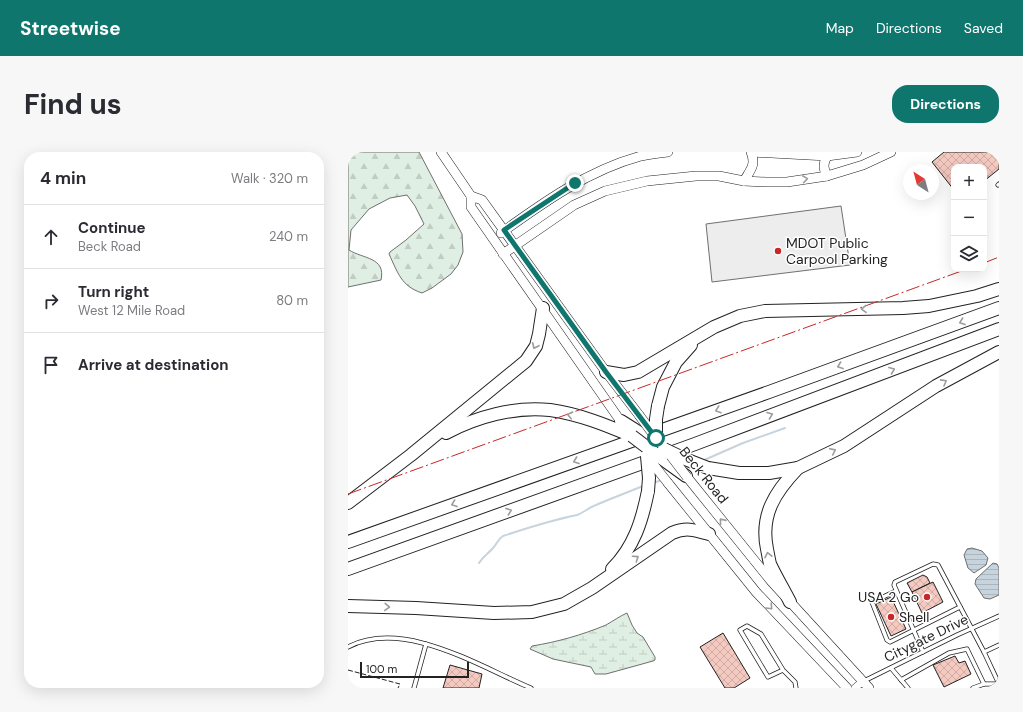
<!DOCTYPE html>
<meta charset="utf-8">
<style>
body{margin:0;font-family:"DM Sans",sans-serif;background:#f7f7f7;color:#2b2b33}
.controls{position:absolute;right:12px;top:12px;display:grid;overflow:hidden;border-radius:8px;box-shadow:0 4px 16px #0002}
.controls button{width:36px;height:36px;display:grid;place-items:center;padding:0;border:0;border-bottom:1px solid #e1e1e2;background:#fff;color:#2b2b33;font:20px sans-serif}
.compass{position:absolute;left:555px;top:12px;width:36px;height:36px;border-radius:50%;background:#fff;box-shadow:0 4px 16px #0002;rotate:324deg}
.scale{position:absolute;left:12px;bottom:10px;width:109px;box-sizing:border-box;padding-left:4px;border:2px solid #222;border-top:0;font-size:11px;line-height:14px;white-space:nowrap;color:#222;-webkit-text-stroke:3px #fff;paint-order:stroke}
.stop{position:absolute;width:12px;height:12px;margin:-9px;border:3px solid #0f766e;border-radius:50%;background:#fff}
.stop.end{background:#0f766e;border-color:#fff;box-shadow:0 1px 4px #0008}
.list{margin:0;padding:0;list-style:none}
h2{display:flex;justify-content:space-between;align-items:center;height:52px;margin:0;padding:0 16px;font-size:17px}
h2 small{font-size:13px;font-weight:400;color:#7c7c81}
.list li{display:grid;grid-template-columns:26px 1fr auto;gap:12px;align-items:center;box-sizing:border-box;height:64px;padding:0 16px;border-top:1px solid #e1e1e2}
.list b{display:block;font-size:15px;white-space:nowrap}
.list p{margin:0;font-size:13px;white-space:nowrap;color:#7c7c81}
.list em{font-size:13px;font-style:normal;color:#7c7c81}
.icon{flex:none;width:22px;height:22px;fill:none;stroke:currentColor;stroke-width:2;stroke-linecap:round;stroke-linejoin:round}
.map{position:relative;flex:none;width:651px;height:536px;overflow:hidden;border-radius:16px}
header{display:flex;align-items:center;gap:24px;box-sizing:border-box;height:56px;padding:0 20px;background:#0f766e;color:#fff}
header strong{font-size:19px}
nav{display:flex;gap:22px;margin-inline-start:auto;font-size:14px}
.intro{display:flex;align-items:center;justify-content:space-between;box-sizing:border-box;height:96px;padding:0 24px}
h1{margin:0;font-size:28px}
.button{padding:10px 18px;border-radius:16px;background:#0f766e;color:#fff;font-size:14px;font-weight:700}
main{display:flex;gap:24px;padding:0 24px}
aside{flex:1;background:#fff;border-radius:16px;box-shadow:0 4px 16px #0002}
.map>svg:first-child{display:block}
.forest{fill:url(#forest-firs);stroke:#6f6f6f}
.wetland{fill:url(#wetland-marsh);stroke:#6f6f6f}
.parking{fill:#ededed;stroke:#6f6f6f}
.water{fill:url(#water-rules);stroke:#6f6f6f}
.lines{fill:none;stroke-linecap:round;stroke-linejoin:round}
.stream{stroke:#c7d3dd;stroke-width:2}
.building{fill:url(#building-cross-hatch);stroke:#222}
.lane-casing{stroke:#222;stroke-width:5}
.street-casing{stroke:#222;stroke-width:8}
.secondary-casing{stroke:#222;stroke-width:10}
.highway-casing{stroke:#222;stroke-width:14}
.lane{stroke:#fff;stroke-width:3.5}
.street{stroke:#fff;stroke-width:7}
.secondary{stroke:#fff;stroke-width:9}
.highway{stroke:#fff;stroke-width:12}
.secondary-bridge-casing{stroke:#222;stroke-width:10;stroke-linecap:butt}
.highway-bridge-casing{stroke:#222;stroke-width:14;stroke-linecap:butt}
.secondary-bridge{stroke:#fff;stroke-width:9}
.highway-bridge{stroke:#fff;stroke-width:12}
.fence{stroke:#222;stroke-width:1;stroke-dasharray:5 2;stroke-linecap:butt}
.power{stroke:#c62828;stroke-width:1;stroke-dasharray:14 3 2 3;stroke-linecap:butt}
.oneway{stroke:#9c9c9c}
.route{stroke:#0f766e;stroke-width:5}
.poi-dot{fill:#c62828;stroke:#fff;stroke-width:1.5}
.labels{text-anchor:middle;stroke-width:3;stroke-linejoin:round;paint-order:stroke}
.poi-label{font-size:14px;fill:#222;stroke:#fff;text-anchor:start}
.street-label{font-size:14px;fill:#222;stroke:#fff}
</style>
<header>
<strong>Streetwise</strong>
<nav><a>Map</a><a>Directions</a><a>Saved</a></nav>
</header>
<div class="intro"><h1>Find us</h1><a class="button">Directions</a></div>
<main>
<aside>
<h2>4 min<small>Walk · 320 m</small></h2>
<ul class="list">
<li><svg class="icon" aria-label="ahead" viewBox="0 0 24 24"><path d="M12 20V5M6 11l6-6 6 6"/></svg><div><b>Continue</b><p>Beck Road</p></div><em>240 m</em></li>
<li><svg class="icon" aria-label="right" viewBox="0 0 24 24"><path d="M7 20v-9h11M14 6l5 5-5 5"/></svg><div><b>Turn right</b><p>West 12 Mile Road</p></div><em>80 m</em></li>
<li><svg class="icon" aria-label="arrive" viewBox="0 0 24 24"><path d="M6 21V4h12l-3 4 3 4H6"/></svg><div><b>Arrive at destination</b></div></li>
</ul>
</aside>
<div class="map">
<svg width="651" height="536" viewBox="0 0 651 536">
<defs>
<pattern id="forest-firs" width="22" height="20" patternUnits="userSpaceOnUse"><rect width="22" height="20" fill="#e0efe3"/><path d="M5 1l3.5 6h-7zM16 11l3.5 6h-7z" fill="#c0cdc2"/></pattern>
<pattern id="wetland-marsh" width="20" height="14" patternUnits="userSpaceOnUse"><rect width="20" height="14" fill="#e0efe3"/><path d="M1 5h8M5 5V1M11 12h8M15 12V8" fill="none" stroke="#c0cdc2"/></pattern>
<pattern id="water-rules" width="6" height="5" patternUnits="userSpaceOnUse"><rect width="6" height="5" fill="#c7d3dd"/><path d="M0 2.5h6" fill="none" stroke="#abb5bd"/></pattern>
<pattern id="building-cross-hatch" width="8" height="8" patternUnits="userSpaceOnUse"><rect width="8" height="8" fill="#f3c9c0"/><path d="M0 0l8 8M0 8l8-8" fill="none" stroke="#d0aca5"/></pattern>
</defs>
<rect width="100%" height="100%" fill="#fff"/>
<path class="forest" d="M0 0H71L114 82 115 100 110 113 103 122 84 136 74 141C53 134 50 121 41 102L42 100 58 88 76 72 67 54 59 43 42 46 21 57 3 78 1 98C15 107 38 105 33 128L0 135Z"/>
<path class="wetland" d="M279 461 284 473 289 481 295 485 307 505V508L305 509 258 522H247L243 515 205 507 182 497 184 494C209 490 234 483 258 473 265 469 272 464 279 461Z"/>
<path class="parking" d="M493 54 502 113 364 130 358 72Z"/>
<g class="water">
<path d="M624 396 634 399 640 406 638 413 626 421 620 416 616 403 619 397Z"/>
<path d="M645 411 649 412 651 416V443L642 447 636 446 627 432 628 427Z"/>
</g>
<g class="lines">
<g class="stream">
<path d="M354 309 395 291 437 276"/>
<path d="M305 331 314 328"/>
<path d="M131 411C135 404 140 402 145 396 149 392 150 387 155 384 179 376 205 368 229 363 235 361 242 355 248 353 264 346 281 340 297 333"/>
</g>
</g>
<g class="building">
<path d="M596 0H651V17L636 29V15H606V38L584 10Z"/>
<path d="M575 423 579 425 582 431 564 440 559 431Z"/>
<path d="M585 430 595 450 574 461 564 440Z"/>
<path d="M543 445 558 477 543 484 528 452Z"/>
<path d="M375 481 402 526 386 536H377L352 495Z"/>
<path d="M607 504 611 511 617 509 623 522 596 535 585 513Z"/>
<path d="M102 513 134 522 131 536H95Z"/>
</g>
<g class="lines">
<defs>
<g id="lane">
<path d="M650 33 651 32"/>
<path d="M548 439 524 450 539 488 542 490 612 455"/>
<path d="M0 495C56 466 132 515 183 536"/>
<path d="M575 500 546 433 547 430 585 412 590 413 636 500 651 493"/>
<path d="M636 500 651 532"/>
<path d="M543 516 560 536"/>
<path d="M435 518 420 525 392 478 399 474 413 482 435 518 447 530 448 536"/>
<path d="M553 528 601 501 619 497 636 532"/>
<path d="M516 529 609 483 651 464"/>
<path d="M66 536 78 492"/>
<path d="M625 536 636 532H651"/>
</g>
<path id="street" d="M507 536 515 529"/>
<g id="secondary">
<path d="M93 0 123 44V55L276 274"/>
<path d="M404 0 479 4 509 0"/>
<path d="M479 4C475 12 475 16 479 24"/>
<path d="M396 29C403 17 408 13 403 0"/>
<path d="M123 44 134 48 258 220 291 263"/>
<path d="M153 81C196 50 241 18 293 4 302 2 311 1 320 0"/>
<path d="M155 102 226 53 257 39 299 29 348 24H371L396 29 418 30H439L479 24 515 13 543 0"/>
<path d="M339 325 423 429 521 536"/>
<path d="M320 331 408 440 499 536"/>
</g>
<g id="highway">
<path d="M258 220 276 223 290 220 366 175 392 164 417 159 555 156 581 154 629 144 651 137"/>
<path d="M310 254 315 235 328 210 343 193"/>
<path d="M273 269 292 281"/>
<path d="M98 281C128 265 167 254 202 258 231 262 258 273 284 284"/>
<path d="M313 306 338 324"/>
<path d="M360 316 391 321H421L450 316 496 294 588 234 651 200"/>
<path d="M0 351 63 303 178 209 188 194 191 182 195 156"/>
<path d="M0 390 421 240 651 156"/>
<path d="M0 417 347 292 651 177"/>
<path d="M264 417C286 395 294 369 300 339"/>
<path d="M442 450C436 438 428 425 422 412 421 408 420 402 419 397 412 363 427 340 450 316"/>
<path d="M0 454 68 456 146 461 184 460 216 452 244 436 324 381C338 375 347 378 361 382"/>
</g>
</defs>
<use href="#lane" class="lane-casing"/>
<use href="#street" class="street-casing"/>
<use href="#secondary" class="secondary-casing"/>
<use href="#highway" class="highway-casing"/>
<use href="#lane" class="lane"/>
<use href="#street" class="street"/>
<use href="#secondary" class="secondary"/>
<use href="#highway" class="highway"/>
<defs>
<g id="secondary-bridge">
<path d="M291 263 308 286"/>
<path d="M319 299 339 325"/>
<path d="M298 303 320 331"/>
</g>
<g id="highway-bridge">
<path d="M284 284 313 306"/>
<path d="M308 286V267L310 254"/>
<path d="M316 297 337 307 360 316"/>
<path d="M299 304 301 326 300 339"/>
</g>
</defs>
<use href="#secondary-bridge" class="secondary-bridge-casing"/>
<use href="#highway-bridge" class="highway-bridge-casing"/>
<use href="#secondary-bridge" class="secondary-bridge"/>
<use href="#highway-bridge" class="highway-bridge"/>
<path class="fence" d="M0 518 52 532 50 536"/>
<g class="power">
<path d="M636 111 651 105"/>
<path d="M0 342 619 117"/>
</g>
</g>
<defs><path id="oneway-chevron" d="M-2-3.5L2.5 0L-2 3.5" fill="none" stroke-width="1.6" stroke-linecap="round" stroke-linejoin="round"/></defs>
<g class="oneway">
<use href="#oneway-chevron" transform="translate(457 27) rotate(-8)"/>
<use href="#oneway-chevron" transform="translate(516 157) rotate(179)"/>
<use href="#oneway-chevron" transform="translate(614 170) rotate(160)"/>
<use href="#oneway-chevron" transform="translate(187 194) rotate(115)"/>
<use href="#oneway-chevron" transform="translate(492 214) rotate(160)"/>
<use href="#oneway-chevron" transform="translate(544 218) rotate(-21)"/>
<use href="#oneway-chevron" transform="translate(596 230) rotate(-29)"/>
<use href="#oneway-chevron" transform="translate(370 258) rotate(161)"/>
<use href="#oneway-chevron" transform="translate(222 263) rotate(-168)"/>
<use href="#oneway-chevron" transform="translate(422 263) rotate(-21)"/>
<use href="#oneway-chevron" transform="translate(485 299) rotate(-26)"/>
<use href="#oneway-chevron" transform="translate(228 309) rotate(160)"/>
<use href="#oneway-chevron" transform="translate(106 352) rotate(160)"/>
<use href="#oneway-chevron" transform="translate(161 359) rotate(-20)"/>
<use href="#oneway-chevron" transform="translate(374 369) rotate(-129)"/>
<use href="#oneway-chevron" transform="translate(420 403) rotate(-102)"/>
<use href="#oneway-chevron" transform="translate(288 406) rotate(-34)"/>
<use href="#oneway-chevron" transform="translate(39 455) rotate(2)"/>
<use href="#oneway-chevron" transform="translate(422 455) rotate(47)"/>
</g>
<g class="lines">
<path class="route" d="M227 31 156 78 258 220 308 286"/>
</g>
<g class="poi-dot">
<circle cx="430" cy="99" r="4"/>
<circle cx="579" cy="445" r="4"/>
<circle cx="543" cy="465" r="4"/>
</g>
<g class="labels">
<g class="poi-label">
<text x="438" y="96">MDOT Public<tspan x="438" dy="16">Carpool Parking</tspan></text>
<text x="571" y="450" text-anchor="end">USA 2 Go</text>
<text x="551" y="470">Shell</text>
</g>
<g class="street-label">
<text transform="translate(356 323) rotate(51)" y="5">Beck Road</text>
<text transform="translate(578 486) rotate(-26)" y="5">Citygate Drive</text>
</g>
</g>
</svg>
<div class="controls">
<button>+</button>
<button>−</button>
<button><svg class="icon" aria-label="layers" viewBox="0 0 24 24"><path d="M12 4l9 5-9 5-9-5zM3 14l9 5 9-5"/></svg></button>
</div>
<svg class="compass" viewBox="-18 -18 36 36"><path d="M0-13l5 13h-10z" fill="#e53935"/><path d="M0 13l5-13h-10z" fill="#7c7c81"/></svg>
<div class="scale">100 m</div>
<div class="stop" style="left:308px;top:286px"></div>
<div class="stop end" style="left:227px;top:31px"></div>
</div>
</main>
